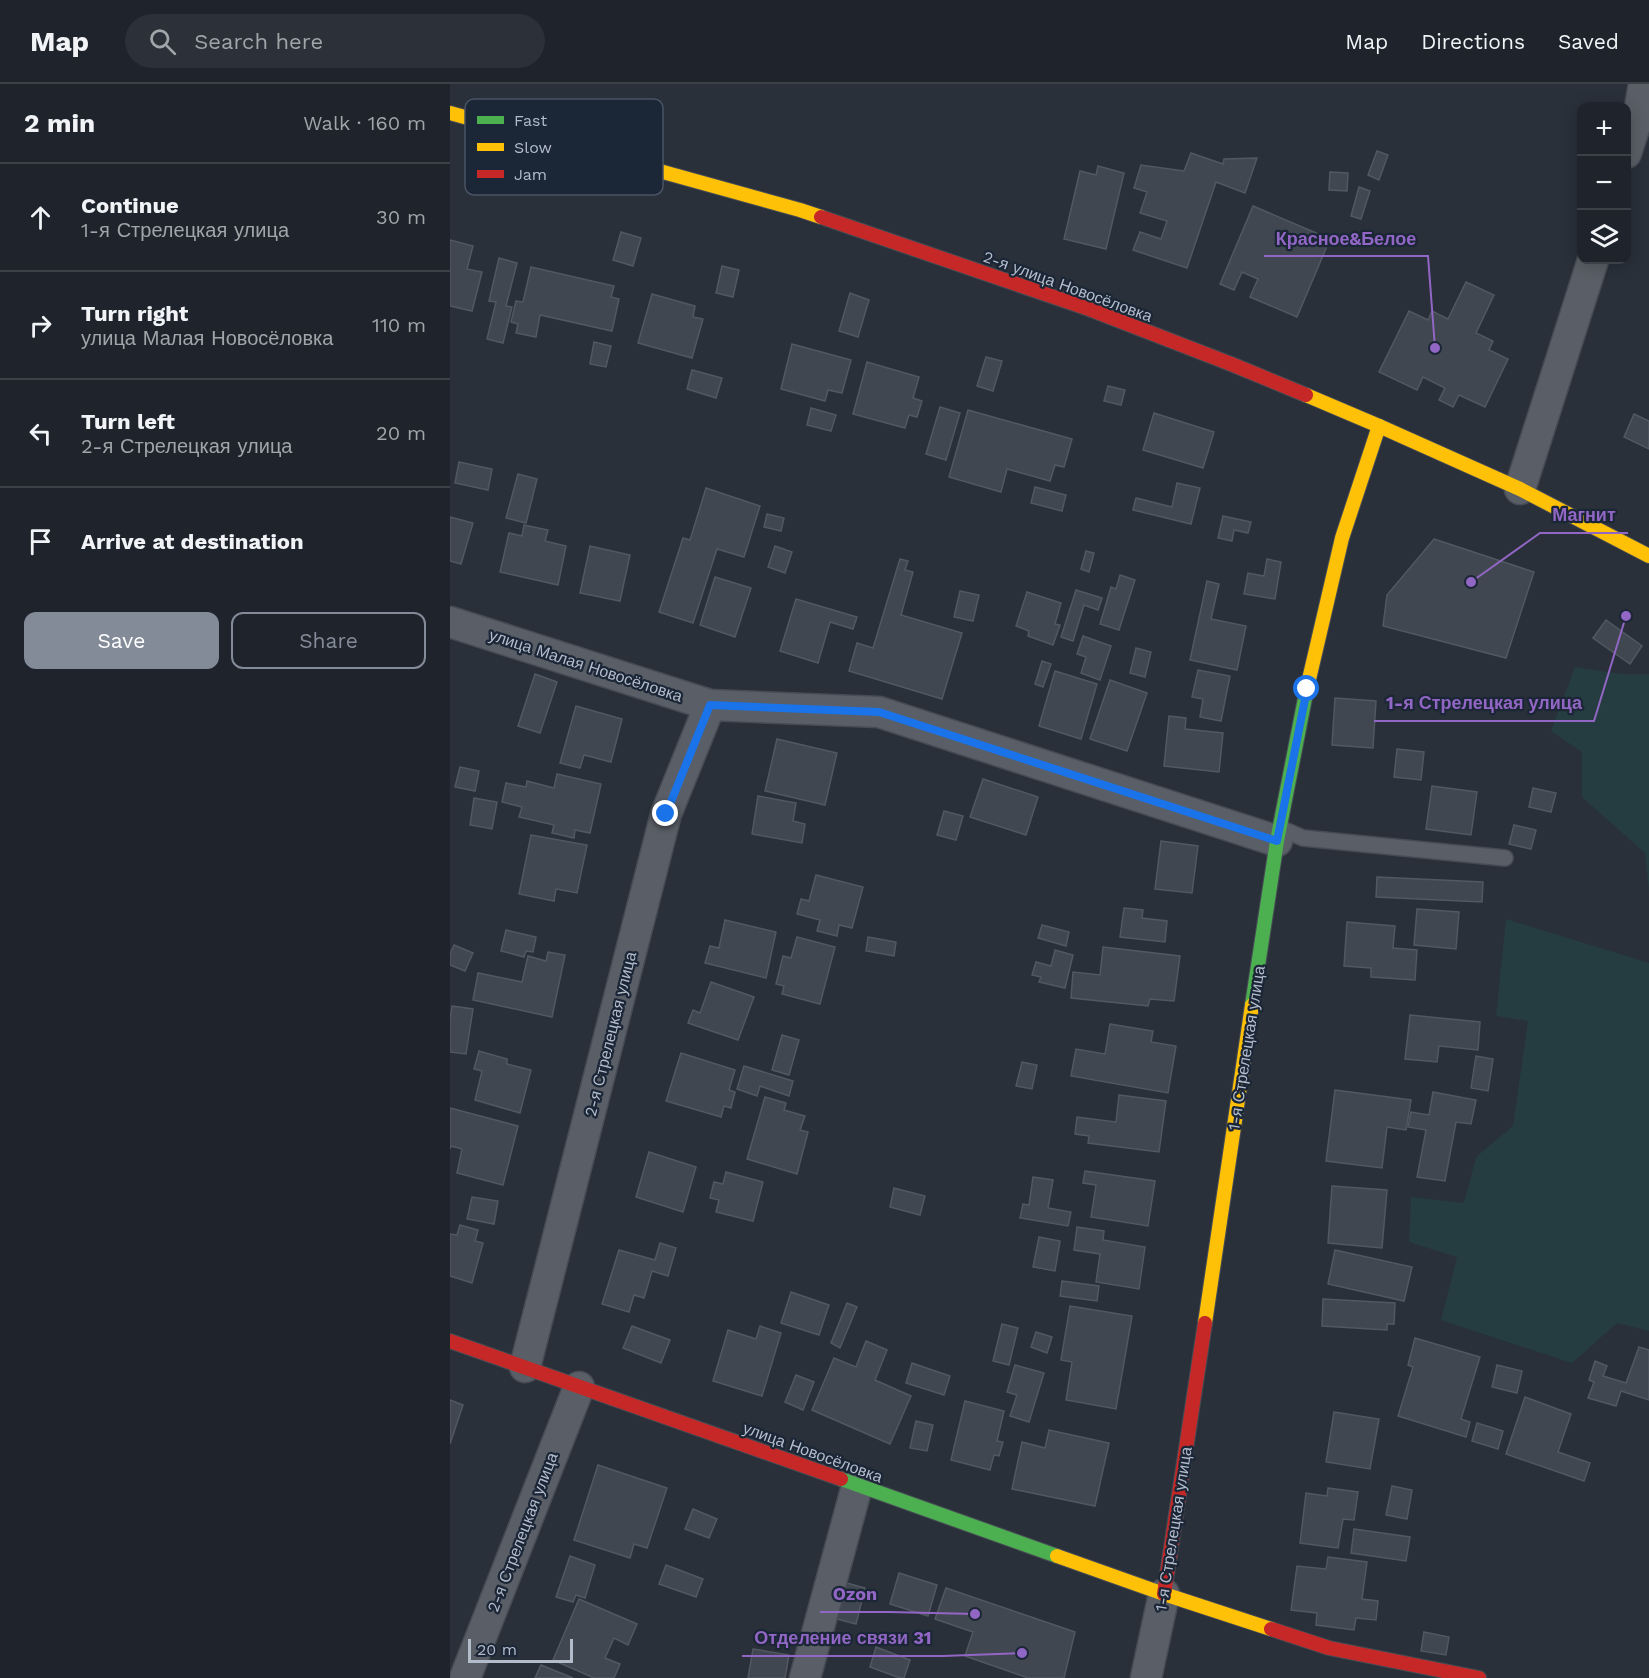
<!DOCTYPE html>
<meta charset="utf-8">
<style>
body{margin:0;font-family:"Work Sans",sans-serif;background:#2c3038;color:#f1f3f6}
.controls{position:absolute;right:18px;top:18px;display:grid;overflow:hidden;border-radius:12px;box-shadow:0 3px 15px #0003}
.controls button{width:54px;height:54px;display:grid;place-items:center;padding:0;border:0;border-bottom:2px solid #3c4148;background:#1f242c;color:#f1f3f6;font:30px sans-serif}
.scale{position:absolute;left:18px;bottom:15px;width:105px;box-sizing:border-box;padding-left:6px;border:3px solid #b3bccb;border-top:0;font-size:16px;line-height:21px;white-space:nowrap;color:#b3bccb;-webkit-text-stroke:4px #1b2636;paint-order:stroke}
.stop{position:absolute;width:18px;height:18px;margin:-14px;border:4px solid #1a73e8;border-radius:50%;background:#fff}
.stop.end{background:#1a73e8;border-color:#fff;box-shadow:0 2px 6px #0008}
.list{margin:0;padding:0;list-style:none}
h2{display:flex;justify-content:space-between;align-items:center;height:78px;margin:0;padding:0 24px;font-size:26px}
h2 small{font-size:20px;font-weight:400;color:#a1a4a9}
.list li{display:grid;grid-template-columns:39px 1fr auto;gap:18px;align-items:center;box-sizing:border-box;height:108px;padding:0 24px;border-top:2px solid #3c4148}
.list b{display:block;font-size:22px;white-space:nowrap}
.list p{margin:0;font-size:20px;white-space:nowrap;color:#a1a4a9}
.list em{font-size:20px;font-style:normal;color:#a1a4a9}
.actions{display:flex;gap:12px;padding:18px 24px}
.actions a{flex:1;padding:14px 0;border:2px solid #838b98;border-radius:12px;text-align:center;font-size:21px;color:#838b98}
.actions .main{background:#838b98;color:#fff}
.icon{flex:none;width:33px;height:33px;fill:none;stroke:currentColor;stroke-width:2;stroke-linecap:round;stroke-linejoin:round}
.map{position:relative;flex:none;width:1199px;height:1594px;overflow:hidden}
header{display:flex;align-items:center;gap:36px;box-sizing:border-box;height:84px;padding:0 30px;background:#1f242c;border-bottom:2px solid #3c4148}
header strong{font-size:28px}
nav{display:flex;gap:33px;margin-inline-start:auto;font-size:21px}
.search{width:420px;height:54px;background:#2c3038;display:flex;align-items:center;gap:15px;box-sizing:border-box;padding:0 21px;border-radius:33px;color:#a1a4a9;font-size:22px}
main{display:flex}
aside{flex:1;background:#1f242c}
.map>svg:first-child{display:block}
.green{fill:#253d41}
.building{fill:#414750;stroke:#515861;stroke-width:1.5}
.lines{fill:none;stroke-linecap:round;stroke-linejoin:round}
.lane-casing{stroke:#474c54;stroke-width:18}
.street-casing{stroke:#474c54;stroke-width:33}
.fast-casing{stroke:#474c54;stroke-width:16}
.slow-casing{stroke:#474c54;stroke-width:16}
.jam-casing{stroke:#474c54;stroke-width:16}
.lane{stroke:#5a5f67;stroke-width:15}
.street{stroke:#5a5f67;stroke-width:30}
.fast{stroke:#4caf50;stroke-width:14}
.slow{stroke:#ffc107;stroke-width:14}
.jam{stroke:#c62828;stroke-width:14}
.route{stroke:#1a73e8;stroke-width:8}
.labels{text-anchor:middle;stroke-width:4.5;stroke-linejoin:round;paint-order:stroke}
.street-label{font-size:16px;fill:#b3bccb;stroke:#1b2636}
.key{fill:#1b2636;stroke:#495363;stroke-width:1.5}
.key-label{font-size:16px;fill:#b3bccb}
.leader{fill:none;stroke:#9166c4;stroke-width:2}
.callout-dot{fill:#9166c4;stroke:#1b2636;stroke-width:2}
.callout-label{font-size:18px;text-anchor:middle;font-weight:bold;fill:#9166c4;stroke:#1b2636;stroke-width:4.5;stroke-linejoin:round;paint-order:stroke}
</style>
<header>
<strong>Map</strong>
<div class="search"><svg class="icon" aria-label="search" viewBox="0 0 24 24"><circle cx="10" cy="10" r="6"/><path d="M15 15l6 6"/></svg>Search here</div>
<nav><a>Map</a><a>Directions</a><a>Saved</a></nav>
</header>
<main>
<aside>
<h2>2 min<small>Walk · 160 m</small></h2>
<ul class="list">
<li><svg class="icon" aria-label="ahead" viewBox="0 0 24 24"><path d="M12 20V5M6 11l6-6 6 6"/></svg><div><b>Continue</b><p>1-я Стрелецкая улица</p></div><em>30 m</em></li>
<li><svg class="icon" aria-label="right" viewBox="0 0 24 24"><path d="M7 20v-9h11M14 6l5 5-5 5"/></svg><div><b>Turn right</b><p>улица Малая Новосёловка</p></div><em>110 m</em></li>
<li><svg class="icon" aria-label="left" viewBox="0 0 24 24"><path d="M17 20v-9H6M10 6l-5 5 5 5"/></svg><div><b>Turn left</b><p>2-я Стрелецкая улица</p></div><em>20 m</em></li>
<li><svg class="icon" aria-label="arrive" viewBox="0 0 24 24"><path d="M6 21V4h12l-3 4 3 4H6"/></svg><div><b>Arrive at destination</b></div></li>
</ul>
<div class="actions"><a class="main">Save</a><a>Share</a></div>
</aside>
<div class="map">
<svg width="1199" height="1594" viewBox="0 0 1199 1594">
<rect width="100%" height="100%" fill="#29303a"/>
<g class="green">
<path d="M1125 583 1171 590H1199V806L1195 769 1132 713V668L1101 647Z"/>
<path d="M1056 835 1199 879V1247L1167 1239 1122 1279 991 1236 1007 1173 959 1158 961 1113 1014 1119 1026 1073 1063 1042 1078 937 1046 932Z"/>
</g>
<g class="building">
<path d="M927 67 938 71 929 96 918 91Z"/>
<path d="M741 69 773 80 774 75 807 74 795 109 766 98 737 184 683 166 690 148 711 155 717 137 690 129 697 108 684 104 691 81 734 87Z"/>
<path d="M648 82 674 89 656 165 614 155 630 87 646 91Z"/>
<path d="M880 88 898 89 897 107 879 106Z"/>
<path d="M909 103 920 107 911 135 901 132Z"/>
<path d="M803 122 880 155 847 233 800 213 808 195 792 188 784 206 770 200Z"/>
<path d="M171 148 191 154 183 182 163 176Z"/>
<path d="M0 156 23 162 17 185 32 188 22 227 0 222Z"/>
<path d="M49 174 67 179 56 222 62 223 53 259 37 255 46 218 39 217Z"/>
<path d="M272 182 289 186 283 213 266 209Z"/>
<path d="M81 183 164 202 161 213 169 215 162 247 90 231 86 253 66 249 68 240 61 238 66 217 73 218Z"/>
<path d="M1016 198 1044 211 1026 249 1043 257 1039 266 1058 275 1035 323 1009 311 1003 323 989 316 995 304 973 293 967 306 929 288 959 227 978 236 982 227 998 235Z"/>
<path d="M400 209 419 216 408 253 389 247Z"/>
<path d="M202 210 245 222 243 233 253 235 242 274 188 259Z"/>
<path d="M144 258 161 262 156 283 140 280Z"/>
<path d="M342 260 401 276 392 309 378 306 375 317 331 305Z"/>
<path d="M536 273 552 277 543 307 527 302Z"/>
<path d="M417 278 469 293 463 314 472 317 467 333 459 331 455 344 403 330Z"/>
<path d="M242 286 272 294 266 314 237 305Z"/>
<path d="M658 302 675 306 671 321 654 317Z"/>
<path d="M490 323 510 329 496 376 476 370Z"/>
<path d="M361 324 386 331 381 347 357 341Z"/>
<path d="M518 326 622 355 614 383 605 381 600 397 557 385 551 408 499 393Z"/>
<path d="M704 329 764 348 753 384 693 366Z"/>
<path d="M1184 330 1199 337V365L1174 353Z"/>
<path d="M9 378 42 385 38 406 5 399Z"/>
<path d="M68 390 87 395 76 439 56 434Z"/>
<path d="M727 399 750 404 741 440 683 426 686 414 722 423Z"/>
<path d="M585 403 616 411 612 427 581 419Z"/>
<path d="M256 404 310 422 294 473 267 465 243 539 209 528 233 454 240 456Z"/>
<path d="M317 430 334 434 331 447 314 443Z"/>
<path d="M773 432 801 438 798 449 784 446 782 457 768 454Z"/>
<path d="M0 433 23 439 11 480 0 477Z"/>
<path d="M74 441 98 446 95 457 116 462 108 501 50 488 59 449 72 452Z"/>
<path d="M984 455 1084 488 1056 574 933 542 937 511Z"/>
<path d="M140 462 180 471 170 517 130 509Z"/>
<path d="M325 462 342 468 335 489 318 483Z"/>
<path d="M636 467 644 469 639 488 631 485Z"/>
<path d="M450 475 458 477 455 486 463 488 451 531 512 549 492 615 399 587 407 559 423 564Z"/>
<path d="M817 475 831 478 825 515 794 510 798 489 814 492Z"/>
<path d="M670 491 685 496 669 546 650 540 661 503 666 505Z"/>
<path d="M265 493 301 504 285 553 250 541Z"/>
<path d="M757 497 769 500 761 535 796 542 787 586 740 576Z"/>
<path d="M626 506 652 514 648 526 634 521 623 557 611 553Z"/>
<path d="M510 507 529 511 523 537 504 533Z"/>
<path d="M577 508 611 519 605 540 610 541 603 561 578 552 579 547 566 542Z"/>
<path d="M346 515 407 533 403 545 380 538 368 579 330 567Z"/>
<path d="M1156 536 1192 562 1180 580 1143 554Z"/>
<path d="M633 552 661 562 650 596 631 589 636 573 627 570Z"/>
<path d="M686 564 701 568 695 593 680 589Z"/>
<path d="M592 577 601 580 593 603 585 600Z"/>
<path d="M748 586 780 592 771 637 750 633 753 615 742 613Z"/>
<path d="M605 587 647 600 631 655 589 642Z"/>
<path d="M85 590 107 598 90 649 68 642Z"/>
<path d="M660 596 697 609 677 667 640 655Z"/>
<path d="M885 614 926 617 923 664 882 661Z"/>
<path d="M126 622 172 635 161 678 134 671 130 684 110 679Z"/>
<path d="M719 632 736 634 735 645 773 649 769 688 714 682Z"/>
<path d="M327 655 387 669 375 721 315 707Z"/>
<path d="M947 665 974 668 971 696 944 693Z"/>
<path d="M10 683 29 687 25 707 5 703Z"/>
<path d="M107 690 151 700 140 749 125 746 124 754 102 749 104 741 69 733 72 723 52 718 56 699 76 703 77 697 104 704Z"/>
<path d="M533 695 588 713 576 751 520 733Z"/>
<path d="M982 702 1027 708 1021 751 976 745Z"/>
<path d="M1083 704 1106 709 1101 728 1079 723Z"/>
<path d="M308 712 346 719 343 737 355 740 352 759 302 750Z"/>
<path d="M24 714 47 718 42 745 20 741Z"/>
<path d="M494 727 513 732 506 756 487 751Z"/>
<path d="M1064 741 1086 746 1081 765 1059 760Z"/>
<path d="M81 751 137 761 127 809 106 805 104 817 69 810Z"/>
<path d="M711 757 748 762 742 809 705 805Z"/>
<path d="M366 791 413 803 402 844 389 841 387 852 367 847 370 836 347 830 351 815 359 817Z"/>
<path d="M927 793 1033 798 1032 818 926 813Z"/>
<path d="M674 824 693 826 692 834 717 837 715 858 670 853Z"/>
<path d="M967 825 1009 828 1006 865 964 861Z"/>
<path d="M275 836 326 848 316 894 255 879 260 862 269 864Z"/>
<path d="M897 838 945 842 943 864 967 866 965 896 921 893V884L894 882Z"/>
<path d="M592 841 619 848 616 862 588 854Z"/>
<path d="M56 846 86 853 83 868 76 867 74 873 51 867Z"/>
<path d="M347 853 385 863 370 920 332 910 334 902 326 900 333 872 341 874Z"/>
<path d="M418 853 446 858 444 872 416 867Z"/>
<path d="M4 861 23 869 15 887 0 881V870Z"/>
<path d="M653 863 730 872 724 917 700 915 698 922 621 914 623 888 650 891Z"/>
<path d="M605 866 623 871 615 904 589 898 591 893 582 891 586 878 601 882Z"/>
<path d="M98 868 115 871 102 933 23 916 28 889 72 898 78 872 96 877Z"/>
<path d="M261 898 304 913 288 956 238 939 243 926 250 929Z"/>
<path d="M2 922 23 925 16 970 0 968V936Z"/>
<path d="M960 931 1030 938 1028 966 989 962 987 978 955 975Z"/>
<path d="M660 940 703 947 701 958 726 962 718 1009 621 992 626 965 655 970Z"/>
<path d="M332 951 349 956 339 991 322 986Z"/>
<path d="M29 967 57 975V980L81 986 70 1029 25 1016 32 987 24 985Z"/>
<path d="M231 969 285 986 279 1006 285 1008 281 1024 274 1022 271 1033 216 1017Z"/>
<path d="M1026 972 1043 975 1038 1007 1021 1004Z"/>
<path d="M572 978 587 981 582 1005 566 1002Z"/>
<path d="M294 982 343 997 339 1012 310 1002 307 1012 287 1005Z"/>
<path d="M885 1006 961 1016 956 1046 937 1043 932 1084 876 1077Z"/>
<path d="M983 1008 1026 1016 1021 1040 1006 1038 995 1097 967 1093 976 1046 958 1043 961 1028 979 1031Z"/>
<path d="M669 1011 716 1017 709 1068 638 1059 639 1052 625 1050 627 1033 666 1038Z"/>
<path d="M315 1013 336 1019 334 1026 355 1032 350 1046 358 1048 347 1090 297 1075Z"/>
<path d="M0 1024 68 1042 53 1101 7 1089 12 1065 1 1062 0 1065Z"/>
<path d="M199 1068 246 1083 233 1128 186 1113Z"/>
<path d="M635 1087 705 1097 698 1142 641 1133 646 1101 633 1099Z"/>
<path d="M276 1088 313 1098 303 1137 266 1128 269 1116 260 1114 264 1098 273 1100Z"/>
<path d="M583 1093 603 1096 598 1124 621 1128 618 1142 570 1134 573 1120 579 1121Z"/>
<path d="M882 1102 937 1106 932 1164 878 1159Z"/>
<path d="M444 1104 475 1112 470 1131 440 1123Z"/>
<path d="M22 1113 48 1117 44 1140 17 1135Z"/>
<path d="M10 1141 28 1146 25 1157 33 1159 22 1199 0 1192V1150L7 1151Z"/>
<path d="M627 1143 654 1147 653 1156 695 1163 689 1205 646 1198 650 1170 624 1166Z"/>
<path d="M589 1153 610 1157 605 1187 583 1183Z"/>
<path d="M210 1159 226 1164 218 1192 202 1187 194 1214 184 1211 179 1228 152 1220 169 1166 205 1176Z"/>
<path d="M885 1166 962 1183 954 1217 878 1200Z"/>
<path d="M612 1197 649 1202 647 1217 610 1212Z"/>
<path d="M341 1208 379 1221 369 1251 331 1239Z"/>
<path d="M873 1215 945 1219 944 1240H937V1246L872 1242Z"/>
<path d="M397 1219 407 1223 390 1264 381 1259Z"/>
<path d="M620 1222 682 1232 666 1325 616 1316 622 1278 611 1276Z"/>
<path d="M552 1240 568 1244 559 1281 543 1277Z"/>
<path d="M182 1242 220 1256 211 1279 173 1264Z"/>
<path d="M310 1242 331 1249 312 1312 263 1297 278 1246 306 1255Z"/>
<path d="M586 1248 602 1253 597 1269 581 1263Z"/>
<path d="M965 1254 1030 1273 1011 1335 1020 1338 1016 1353 948 1332 963 1283 958 1281Z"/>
<path d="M416 1257 437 1266 425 1296 461 1312 440 1360 362 1326 384 1274 406 1283Z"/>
<path d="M1189 1263 1199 1266V1316L1171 1307 1166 1322 1138 1314 1144 1298 1139 1296 1145 1277 1157 1282 1153 1292 1176 1299Z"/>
<path d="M462 1279 500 1292 494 1311 456 1299Z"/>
<path d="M565 1281 594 1289 579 1338 560 1332 567 1311 557 1308Z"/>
<path d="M1047 1281 1072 1287 1067 1309 1042 1303Z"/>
<path d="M346 1291 364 1298 353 1326 335 1318Z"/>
<path d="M1075 1313 1121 1330 1108 1368 1140 1379 1134 1397 1056 1370Z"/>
<path d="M0 1316 13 1321 0 1360Z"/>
<path d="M515 1317 554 1327 547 1357 553 1358 549 1372 544 1371 540 1386 501 1376Z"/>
<path d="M884 1328 929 1335 920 1385 876 1378Z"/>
<path d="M466 1337 483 1341 477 1367 460 1364Z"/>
<path d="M1027 1339 1053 1347 1048 1365 1022 1357Z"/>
<path d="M599 1346 659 1359 645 1422 562 1405 572 1358 595 1364Z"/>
<path d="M148 1381 217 1404 197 1464 184 1460 180 1474 124 1456Z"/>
<path d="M942 1402 962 1406 957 1435 936 1431Z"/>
<path d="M878 1404 908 1408 904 1436 893 1435 888 1464 850 1459 856 1409 877 1412Z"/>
<path d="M243 1425 267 1435 259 1454 235 1445Z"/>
<path d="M904 1445 960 1453 956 1477 901 1469Z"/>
<path d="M120 1472 145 1481 135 1514 126 1511 123 1518 106 1513Z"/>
<path d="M878 1473 917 1478 912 1515 928 1517 926 1536 906 1534 904 1546 866 1541 867 1529 841 1526 847 1482 876 1485Z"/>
<path d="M216 1481 253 1495 246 1513 209 1500Z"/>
<path d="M449 1489 487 1501 478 1532 440 1520Z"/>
<path d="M393 1498 415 1504 406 1540 383 1534Z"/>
<path d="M496 1504 625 1548 614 1594H578L515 1572 523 1548 485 1535Z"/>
<path d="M129 1515 187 1540 178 1561 164 1554 155 1574 170 1580 164 1594H144L103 1576Z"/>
<path d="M974 1548 999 1553 996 1571 971 1567Z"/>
<path d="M426 1563 460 1576 454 1594H450L420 1583Z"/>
<path d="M303 1565 339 1571 335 1594H298Z"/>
<path d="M91 1581 123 1594H85Z"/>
</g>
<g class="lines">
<defs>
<path id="lane" d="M830 744 853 754 1055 774"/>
<g id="street">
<path d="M1176 69 1189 29 1194 0"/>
<path d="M1070 405 1143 176"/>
<path d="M0 538 260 621 429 628 827 757"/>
<path d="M75 1283 216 730 260 621"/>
<path d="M15 1594 129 1303"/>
<path d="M355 1594 407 1402"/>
<path d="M696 1594 714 1510"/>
</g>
<g id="fast">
<path d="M802 921 827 757 857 604"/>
<path d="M391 1395 607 1472"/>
</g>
<g id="slow">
<path d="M0 29 350 126 371 133"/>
<path d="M856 311 929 342 1070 405 1199 472"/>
<path d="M857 604 892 454 929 342"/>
<path d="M755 1239 802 921"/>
<path d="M607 1472 714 1510 821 1545"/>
</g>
<g id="jam">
<path d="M371 133 639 225 781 280 856 311"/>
<path d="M0 1257 391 1395"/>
<path d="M714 1510 755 1239"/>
<path d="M821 1545 879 1564 1029 1594"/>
</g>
</defs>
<use href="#lane" class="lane-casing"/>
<use href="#street" class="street-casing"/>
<use href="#fast" class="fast-casing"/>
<use href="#slow" class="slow-casing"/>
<use href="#jam" class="jam-casing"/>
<use href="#lane" class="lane"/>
<use href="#street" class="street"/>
<use href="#fast" class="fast"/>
<use href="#slow" class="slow"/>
<use href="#jam" class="jam"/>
</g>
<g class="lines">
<path class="route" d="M216 730 260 621 429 628 827 757 857 605"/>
</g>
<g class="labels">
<g class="street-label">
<text transform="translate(618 202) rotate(20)" y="6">2-я улица Новосёловка</text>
<text transform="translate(136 581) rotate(18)" y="6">улица Малая Новосёловка</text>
<text transform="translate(160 950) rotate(-76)" y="6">2-я Стрелецкая улица</text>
<text transform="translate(796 964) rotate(-81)" y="6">1-я Стрелецкая улица</text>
<text transform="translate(363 1368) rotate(20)" y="6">улица Новосёловка</text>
<text transform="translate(723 1445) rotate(-81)" y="6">1-я Стрелецкая улица</text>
<text transform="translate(72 1448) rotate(-69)" y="6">2-я Стрелецкая улица</text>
</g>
</g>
<rect x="15" y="15" width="198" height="96" rx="9" class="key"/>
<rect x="27" y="32" width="27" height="8" fill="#4caf50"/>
<rect x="27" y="59" width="27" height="8" fill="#ffc107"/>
<rect x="27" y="86" width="27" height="8" fill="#c62828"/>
<g class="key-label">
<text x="64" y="42">Fast</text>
<text x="64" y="69">Slow</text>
<text x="64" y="96">Jam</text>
</g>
<path class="leader" d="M985 264L978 172H814M1021 498L1090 449H1178M1176 532L1144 637H924M525 1530L439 1528H370M572 1569L493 1572H292"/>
<g class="callout-dot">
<circle cx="985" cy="264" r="6"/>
<circle cx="1021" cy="498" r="6"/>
<circle cx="1176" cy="532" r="6"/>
<circle cx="525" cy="1530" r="6"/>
<circle cx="572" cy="1569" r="6"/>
</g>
<g class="callout-label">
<text x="896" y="161">Красное&amp;Белое</text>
<text x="1134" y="437">Магнит</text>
<text x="1034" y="625">1-я Стрелецкая улица</text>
<text x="405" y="1516">Ozon</text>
<text x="393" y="1560">Отделение связи 31</text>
</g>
</svg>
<div class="controls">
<button>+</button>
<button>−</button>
<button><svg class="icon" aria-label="layers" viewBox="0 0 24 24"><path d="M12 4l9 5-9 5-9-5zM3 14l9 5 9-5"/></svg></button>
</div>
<div class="scale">20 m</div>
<div class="stop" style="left:857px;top:605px"></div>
<div class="stop end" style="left:216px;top:730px"></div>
</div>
</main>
